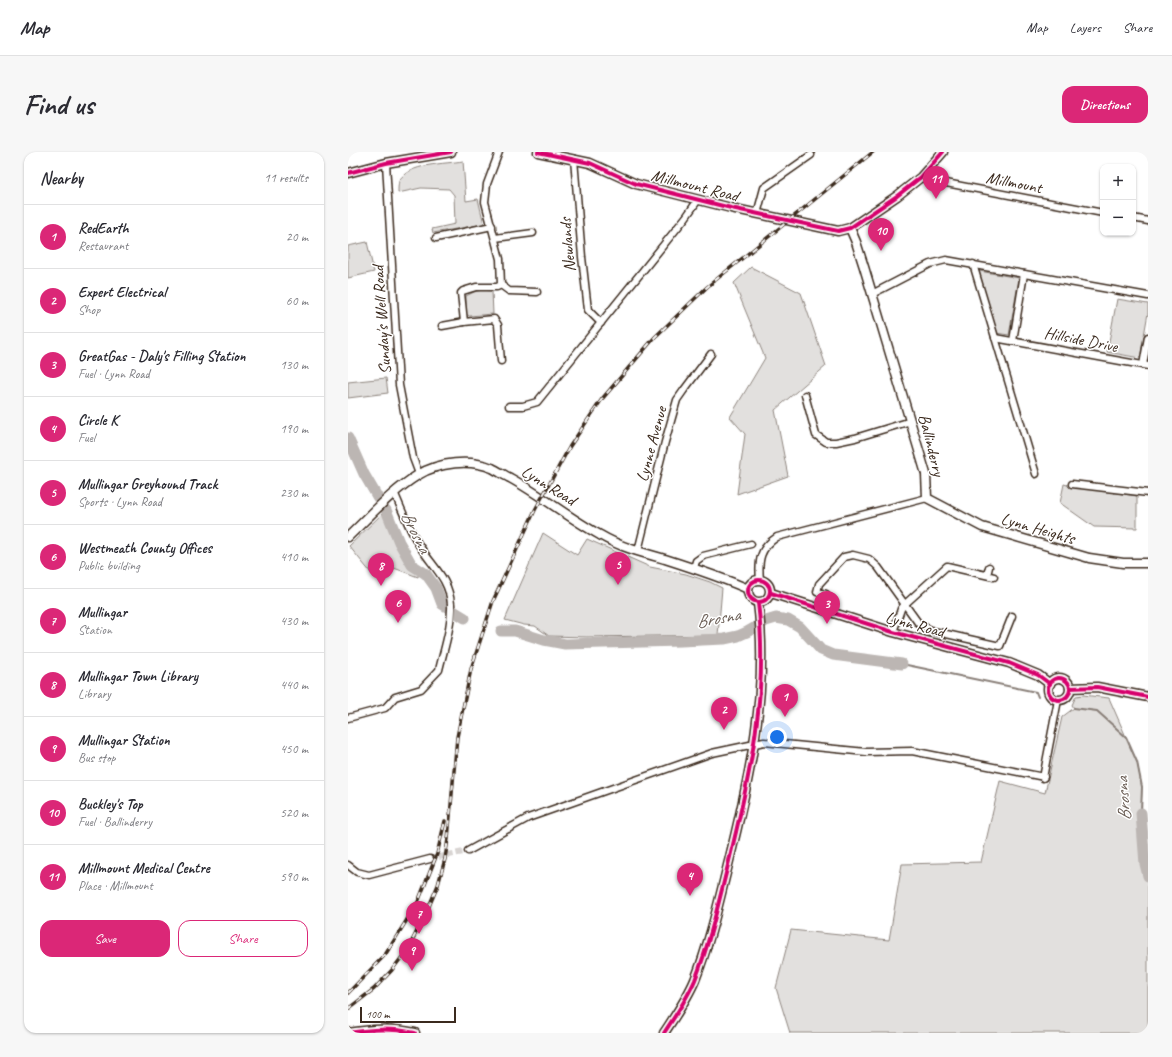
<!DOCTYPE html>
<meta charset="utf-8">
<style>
body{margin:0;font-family:Caveat,sans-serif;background:#f7f7f7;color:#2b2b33}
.controls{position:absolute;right:12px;top:12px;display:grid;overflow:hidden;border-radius:8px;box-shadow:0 1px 3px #0004}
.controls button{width:36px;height:36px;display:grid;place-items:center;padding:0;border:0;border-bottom:1px solid #e1e1e2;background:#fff;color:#2b2b33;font:20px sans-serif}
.scale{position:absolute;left:12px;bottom:10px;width:96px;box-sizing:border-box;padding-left:4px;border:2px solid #3b2a1e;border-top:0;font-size:11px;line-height:14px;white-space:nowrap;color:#3b2a1e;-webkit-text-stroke:3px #fff;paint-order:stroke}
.you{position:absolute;left:429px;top:585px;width:14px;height:14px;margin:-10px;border:3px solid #fff;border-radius:50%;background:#1a73e8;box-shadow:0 0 0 6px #1a73e833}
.badge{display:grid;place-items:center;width:26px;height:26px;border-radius:50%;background:#db2777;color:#fff;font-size:13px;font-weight:700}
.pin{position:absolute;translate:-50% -33px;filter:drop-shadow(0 1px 2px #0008)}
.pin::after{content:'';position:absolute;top:21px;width:14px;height:12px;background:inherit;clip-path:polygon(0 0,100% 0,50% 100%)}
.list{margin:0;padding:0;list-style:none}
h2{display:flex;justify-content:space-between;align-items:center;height:52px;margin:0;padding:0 16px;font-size:17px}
h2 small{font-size:13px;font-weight:400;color:#7c7c81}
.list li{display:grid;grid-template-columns:26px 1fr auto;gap:12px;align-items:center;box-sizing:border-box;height:64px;padding:0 16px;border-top:1px solid #e1e1e2}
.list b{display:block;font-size:15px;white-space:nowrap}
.list p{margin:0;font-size:13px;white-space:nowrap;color:#7c7c81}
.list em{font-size:13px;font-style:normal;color:#7c7c81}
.actions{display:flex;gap:8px;padding:12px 16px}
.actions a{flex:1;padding:9px 0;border:1px solid #db2777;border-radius:12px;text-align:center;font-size:14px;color:#db2777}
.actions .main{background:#db2777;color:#fff}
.map{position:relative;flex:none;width:800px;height:881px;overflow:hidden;border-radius:12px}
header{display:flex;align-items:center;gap:24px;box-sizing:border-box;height:56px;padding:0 20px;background:#fff;border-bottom:1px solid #e1e1e2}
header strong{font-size:19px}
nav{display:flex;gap:22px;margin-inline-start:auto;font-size:14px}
.intro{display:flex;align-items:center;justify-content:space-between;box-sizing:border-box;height:96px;padding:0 24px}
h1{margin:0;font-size:28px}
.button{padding:10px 18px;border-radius:12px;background:#db2777;color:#fff;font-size:14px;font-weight:700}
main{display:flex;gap:24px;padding:0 24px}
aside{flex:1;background:#fff;border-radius:12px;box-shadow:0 1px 3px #0004}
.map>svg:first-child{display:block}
.green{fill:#e2e0de;stroke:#8e857e}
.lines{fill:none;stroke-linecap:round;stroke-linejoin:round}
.stream{stroke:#887e77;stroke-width:2}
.river{stroke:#bcb6b3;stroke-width:11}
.minor-tunnel{stroke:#d8d4d2;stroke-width:6;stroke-dasharray:6 3;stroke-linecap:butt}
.minor-casing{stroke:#3b2a1e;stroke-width:9}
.tertiary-casing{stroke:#3b2a1e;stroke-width:11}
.minor{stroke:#fff;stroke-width:6}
.tertiary{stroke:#fff;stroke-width:8}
.rail-casing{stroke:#3b2a1e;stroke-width:3.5}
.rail{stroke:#fff;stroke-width:2;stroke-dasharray:6;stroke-linecap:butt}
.cycleway-casing{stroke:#fff;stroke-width:6}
.cycleway{stroke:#d6006c;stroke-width:4}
.labels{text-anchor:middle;stroke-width:3;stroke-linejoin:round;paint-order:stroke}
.street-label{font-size:17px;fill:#3b2a1e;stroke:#fff}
.water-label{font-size:18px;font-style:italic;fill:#685b52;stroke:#fff}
</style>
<header>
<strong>Map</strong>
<nav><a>Map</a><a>Layers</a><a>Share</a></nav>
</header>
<div class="intro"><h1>Find us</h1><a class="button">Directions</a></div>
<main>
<aside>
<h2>Nearby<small>11 results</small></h2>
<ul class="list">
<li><span class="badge">1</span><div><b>RedEarth</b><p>Restaurant</p></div><em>20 m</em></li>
<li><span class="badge">2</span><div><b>Expert Electrical</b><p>Shop</p></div><em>60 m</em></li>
<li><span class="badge">3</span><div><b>GreatGas - Daly's Filling Station</b><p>Fuel · Lynn Road</p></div><em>130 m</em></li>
<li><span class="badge">4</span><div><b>Circle K</b><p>Fuel</p></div><em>190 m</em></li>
<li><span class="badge">5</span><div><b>Mullingar Greyhound Track</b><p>Sports · Lynn Road</p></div><em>230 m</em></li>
<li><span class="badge">6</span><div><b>Westmeath County Offices</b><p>Public building</p></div><em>410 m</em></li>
<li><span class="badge">7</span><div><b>Mullingar</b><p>Station</p></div><em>430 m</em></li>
<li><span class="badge">8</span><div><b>Mullingar Town Library</b><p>Library</p></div><em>440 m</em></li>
<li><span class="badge">9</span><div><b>Mullingar Station</b><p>Bus stop</p></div><em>450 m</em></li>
<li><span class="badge">10</span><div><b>Buckley's Top</b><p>Fuel · Ballinderry</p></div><em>520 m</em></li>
<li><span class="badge">11</span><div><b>Millmount Medical Centre</b><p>Place · Millmount</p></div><em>590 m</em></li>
</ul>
<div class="actions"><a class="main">Save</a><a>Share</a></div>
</aside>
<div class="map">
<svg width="800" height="881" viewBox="0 0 800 881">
<rect width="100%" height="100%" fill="#fff"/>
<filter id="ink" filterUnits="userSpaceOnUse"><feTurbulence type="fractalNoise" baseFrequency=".025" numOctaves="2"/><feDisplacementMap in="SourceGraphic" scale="8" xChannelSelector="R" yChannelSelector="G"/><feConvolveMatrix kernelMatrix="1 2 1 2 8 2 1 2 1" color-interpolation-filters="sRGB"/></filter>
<g filter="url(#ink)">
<g class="green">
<path d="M115 9 118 49 130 47 136 72 85 81 84 77 107 72 106 43 101 37 73 36 50 41C50 38 50 32 51 29 60 11 98 12 115 9Z"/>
<path d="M19 90 26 120 0 126V94Z"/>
<path d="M403 115 453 141 478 214 427 258 440 324 389 342 397 282 382 265 417 206 386 131Z"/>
<path d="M631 119 671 126 661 183 648 181Z"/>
<path d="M134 138 144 139 145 162 121 164 118 162V144L126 140Z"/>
<path d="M769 147 800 152V161L792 206 759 200Z"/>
<path d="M38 226 40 241 0 246V230Z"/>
<path d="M716 332 726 335 789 344V376L746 375 712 351Z"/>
<path d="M38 358C45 377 54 407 71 418L70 425 38 413 23 421 1 394Z"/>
<path d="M195 381 229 403 239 387 302 415 338 422 362 430 374 436 370 483 239 485 201 484 187 474 176 473 157 468Z"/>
<path d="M735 543 761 546 789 610 794 635 793 661 797 712 800 724V881H442L428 836 443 778 541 788 554 712 633 710 652 629 697 641 714 565 726 556 724 553 728 544Z"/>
</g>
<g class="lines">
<g class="stream">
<path d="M554 512 688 540 690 545"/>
<path d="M726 556 749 559 778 585 789 610 794 635 793 661"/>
</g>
<g class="river">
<path d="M0 286 16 322 30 346"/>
<path d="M38 358 51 390 64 413 78 422 88 436 94 452 117 466"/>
<path d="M153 479H167L196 488 217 492 333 489 376 487 390 484 399 480 418 469 428 466 440 468 452 475 473 498 485 503 554 512"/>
<path d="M793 661 797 712 800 724"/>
</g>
<path class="minor-tunnel" d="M82 707 120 699"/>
<defs>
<g id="minor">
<path d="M151 0 139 32 137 50 152 107 153 133 149 135H128L115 139 113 141 116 170 146 167 150 173 153 209"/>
<path d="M226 7 234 105 240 158 253 171"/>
<path d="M38 11 51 233 65 306 71 322"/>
<path d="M573 25 577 27 755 61"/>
<path d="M409 62 416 36 463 3"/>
<path d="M785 66 800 69"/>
<path d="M88 86 144 74"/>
<path d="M147 86 185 81"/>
<path d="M625 112 688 322"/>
<path d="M153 133 161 139 189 140"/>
<path d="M524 142 582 112 598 108 800 144"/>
<path d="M94 174 116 170"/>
<path d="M647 186 800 214"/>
<path d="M665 189 676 122"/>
<path d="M795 213 800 185"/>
<path d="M457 243 468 283 478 290H488L507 286 563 269"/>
<path d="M161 254H175L189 250 338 65 350 48"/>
<path d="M724 332 800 341"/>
<path d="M290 399 317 290 329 248 336 238 363 202"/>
<path d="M346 416 348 409 355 404 403 392"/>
<path d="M639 423 641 415"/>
<path d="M412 428C410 408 412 396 429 385L579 346"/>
<path d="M478 442 469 440 471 432 496 405 505 403 521 407 530 415 571 472 585 479 652 494 664 464"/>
<path d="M545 480 553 457 556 453 599 414 646 425"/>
<path d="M0 566 37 556 47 545 73 537 91 518C96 497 104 474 103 452 101 427 85 415 73 396 62 380 54 358 46 340"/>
<path d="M695 626 710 548"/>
<path d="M120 699 180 666 364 601 416 590 518 600 564 599 696 625"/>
<path d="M0 713 9 720 21 723 82 707"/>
</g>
<g id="tertiary">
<path d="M190 0 242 11 288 32 383 56 490 79 502 76 549 44 573 25 595 0"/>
<path d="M0 21 38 11 103 0"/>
<path d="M502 76 508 90 516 115 578 322 579 346 634 375 662 383 741 406 775 411H800"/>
<path d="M0 385C22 364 44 339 70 323 91 310 122 307 144 316 150 319 156 323 162 326 193 343 221 366 252 383 272 395 295 401 317 407 345 416 373 425 400 437"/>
<circle cx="411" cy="439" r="11"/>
<path d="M423 441 545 480 661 511 690 523 702 532"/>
<circle cx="711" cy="537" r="11"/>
<path d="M722 536 749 535 800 545"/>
<path d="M0 881C24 877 43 876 67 881"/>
<path d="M316 881C327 864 339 847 347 828 362 790 371 749 381 709 402 624 421 538 410 451"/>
</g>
</defs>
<use href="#minor" class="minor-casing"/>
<use href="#tertiary" class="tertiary-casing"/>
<use href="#minor" class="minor"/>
<use href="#tertiary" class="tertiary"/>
<defs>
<g id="rail">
<path d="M0 841 37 803 70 750 89 702 97 669"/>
<path d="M0 857 26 837 44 818 60 797 79 759 90 733 97 707 100 687 109 585 123 517 145 449 187 358 222 294 254 247 307 185 359 135 525 0"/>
</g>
</defs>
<use href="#rail" class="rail-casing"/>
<use href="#rail" class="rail"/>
<defs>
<g id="cycleway">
<path d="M190 0 242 11 288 32 383 56 490 79 502 76 549 44 573 25 595 0"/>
<path d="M0 21 38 11 103 0"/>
<circle cx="411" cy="439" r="11"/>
<path d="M423 441 545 480 661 511 690 523 702 532"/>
<circle cx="711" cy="537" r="11"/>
<path d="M722 536 749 535 800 545"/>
<path d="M0 881C24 877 43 876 67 881"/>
<path d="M316 881C327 864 339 847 347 828 362 790 371 749 381 709 402 624 421 538 410 451"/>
</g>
</defs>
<use href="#cycleway" class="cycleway-casing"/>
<use href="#cycleway" class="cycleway"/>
</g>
</g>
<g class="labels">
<g class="street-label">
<text transform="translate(666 30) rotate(11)" y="6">Millmount</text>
<text transform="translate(347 33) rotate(14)" y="6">Millmount Road</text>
<text transform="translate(219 93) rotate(-95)" y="6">Newlands</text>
<text transform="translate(33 168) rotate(-94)" y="6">Sunday's Well Road</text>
<text transform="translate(733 187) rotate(11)" y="6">Hillside Drive</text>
<text transform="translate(303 292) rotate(-75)" y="6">Lynne Avenue</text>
<text transform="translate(584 293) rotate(76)" y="6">Ballinderry</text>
<text transform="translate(201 333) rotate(32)" y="6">Lynn Road</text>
<text transform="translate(690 376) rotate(16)" y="6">Lynn Heights</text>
<text transform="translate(567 472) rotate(15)" y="6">Lynn Road</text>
</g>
<g class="water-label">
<text transform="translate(68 380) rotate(63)" y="6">Brosna</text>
<text transform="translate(370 466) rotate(-10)" y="6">Brosna</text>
<text transform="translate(775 647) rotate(-94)" y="6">Brosna</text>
</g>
</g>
</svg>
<div class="controls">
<button>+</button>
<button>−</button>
</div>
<div class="scale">100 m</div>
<div class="you"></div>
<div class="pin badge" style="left:437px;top:565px">1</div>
<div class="pin badge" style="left:376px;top:578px">2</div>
<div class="pin badge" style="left:479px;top:472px">3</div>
<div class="pin badge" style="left:342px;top:744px">4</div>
<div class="pin badge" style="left:270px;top:433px">5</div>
<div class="pin badge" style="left:50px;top:471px">6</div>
<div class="pin badge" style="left:71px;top:782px">7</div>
<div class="pin badge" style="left:33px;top:434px">8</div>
<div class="pin badge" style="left:64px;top:819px">9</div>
<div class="pin badge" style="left:533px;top:99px">10</div>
<div class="pin badge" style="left:588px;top:47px">11</div>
</div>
</main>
